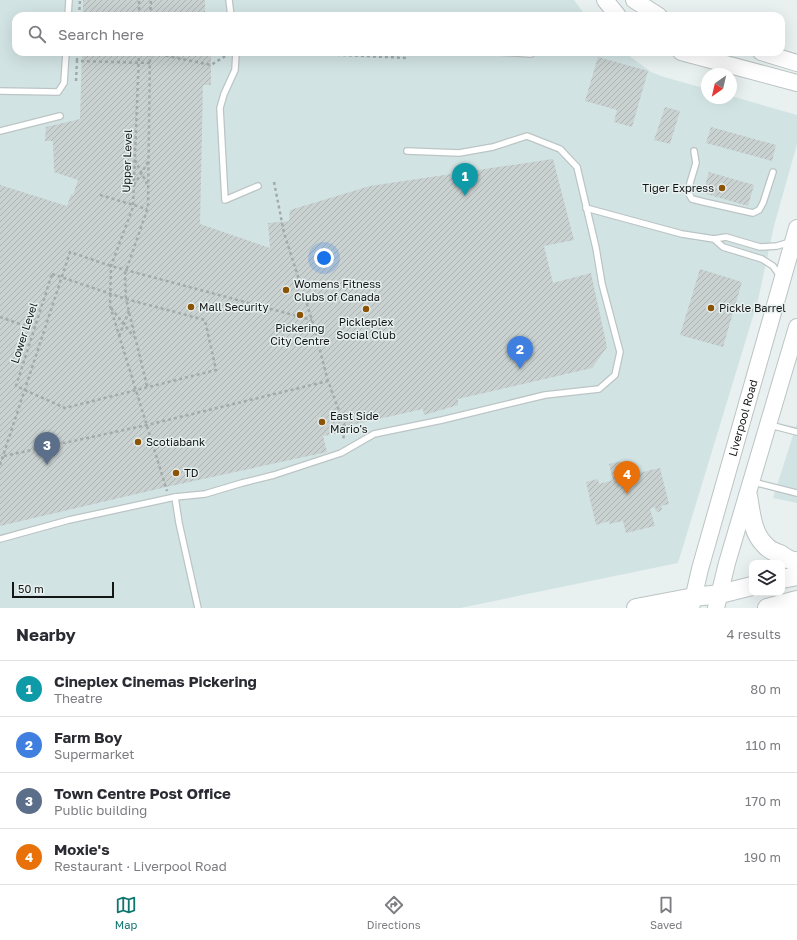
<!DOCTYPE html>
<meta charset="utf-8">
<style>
body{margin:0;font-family:"Golos Text",sans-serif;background:#f2f2f3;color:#2b2b33}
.controls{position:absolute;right:12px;bottom:12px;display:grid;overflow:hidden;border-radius:8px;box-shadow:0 4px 16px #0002}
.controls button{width:36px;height:36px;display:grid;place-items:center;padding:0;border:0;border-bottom:1px solid #e1e1e2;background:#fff;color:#2b2b33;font:20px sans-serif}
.compass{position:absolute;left:701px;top:68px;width:36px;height:36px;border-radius:50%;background:#fff;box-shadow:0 4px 16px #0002;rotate:214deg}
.scale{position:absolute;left:12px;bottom:10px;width:102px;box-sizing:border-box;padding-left:4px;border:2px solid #141616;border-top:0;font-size:11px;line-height:14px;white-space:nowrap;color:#141616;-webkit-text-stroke:3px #e8f0f0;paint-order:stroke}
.you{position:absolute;left:324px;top:258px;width:14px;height:14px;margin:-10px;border:3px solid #fff;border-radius:50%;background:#1a73e8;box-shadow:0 0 0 6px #1a73e833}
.badge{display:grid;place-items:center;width:26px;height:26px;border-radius:50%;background:#0f766e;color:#fff;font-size:13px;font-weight:700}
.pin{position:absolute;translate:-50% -33px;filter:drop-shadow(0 1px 2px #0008)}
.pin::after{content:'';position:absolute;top:21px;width:14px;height:12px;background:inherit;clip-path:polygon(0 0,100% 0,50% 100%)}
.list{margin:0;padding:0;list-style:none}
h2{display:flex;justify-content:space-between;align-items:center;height:52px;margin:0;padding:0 16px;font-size:17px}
h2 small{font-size:13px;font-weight:400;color:#7c7c81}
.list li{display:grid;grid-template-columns:26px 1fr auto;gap:12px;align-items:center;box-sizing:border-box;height:56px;padding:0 16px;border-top:1px solid #e1e1e2}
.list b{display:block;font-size:15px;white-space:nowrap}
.list p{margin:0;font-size:13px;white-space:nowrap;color:#7c7c81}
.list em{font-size:13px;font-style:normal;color:#7c7c81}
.icon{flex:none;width:22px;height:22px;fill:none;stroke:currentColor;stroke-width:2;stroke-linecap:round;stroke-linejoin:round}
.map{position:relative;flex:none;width:797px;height:608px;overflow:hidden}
.search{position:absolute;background:#fff;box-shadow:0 4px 16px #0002;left:12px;right:12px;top:12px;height:44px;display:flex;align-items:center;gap:10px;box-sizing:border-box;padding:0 14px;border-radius:12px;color:#7c7c81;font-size:15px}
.sheet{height:276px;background:#fff}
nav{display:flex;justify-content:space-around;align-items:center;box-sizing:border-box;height:56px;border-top:1px solid #e1e1e2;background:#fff;font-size:11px;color:#7c7c81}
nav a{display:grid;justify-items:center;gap:2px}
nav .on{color:#0f766e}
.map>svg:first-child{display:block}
.built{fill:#d2e3e4}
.building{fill:url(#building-hatch)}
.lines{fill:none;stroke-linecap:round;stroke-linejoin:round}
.lane-casing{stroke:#bcc4c4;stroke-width:8}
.secondary-casing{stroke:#bcc4c4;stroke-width:18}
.primary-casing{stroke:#bcc4c4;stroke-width:20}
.path{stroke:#a4aaaa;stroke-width:2.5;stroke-dasharray:3 3;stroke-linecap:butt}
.lane{stroke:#fff;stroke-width:5.5}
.secondary{stroke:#fff;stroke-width:16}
.primary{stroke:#fff;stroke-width:18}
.poi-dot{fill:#8b5405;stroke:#e8f0f0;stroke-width:1.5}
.labels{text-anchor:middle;stroke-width:3;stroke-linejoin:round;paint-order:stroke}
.street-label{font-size:11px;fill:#141616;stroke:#e8f0f0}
.poi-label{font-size:11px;fill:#141616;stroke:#e8f0f0;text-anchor:start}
</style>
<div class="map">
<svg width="797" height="608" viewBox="0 0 797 608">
<defs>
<pattern id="building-hatch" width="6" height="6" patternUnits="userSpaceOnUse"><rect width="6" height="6" fill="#c9d1d1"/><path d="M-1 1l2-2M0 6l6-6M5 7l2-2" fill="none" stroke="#acb3b3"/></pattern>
</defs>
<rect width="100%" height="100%" fill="#e8f0f0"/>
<g class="built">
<path d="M0 0H574L586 16H16V52H624L651 72 664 77 707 89V98H731V96L797 115V144L774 226 758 300 678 563 460 608H0Z"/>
<path d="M797 423V503L773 498Z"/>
</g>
<g class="building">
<rect x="83" y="0" width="122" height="16"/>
<path d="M82 52H211V85H203L200 224 270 248 268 223 289 221 290 210 370 186 553 159 574 240 544 246 553 283 591 273 607 347 592 368 458 399V405L424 415 423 409 338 428V433L323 436 327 452 166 487 0 526V185L67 206 71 194 73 195 78 180 54 172 53 141H45L46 127 80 119Z"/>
<path d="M598 57 648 71 632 127 614 122 617 110 585 101Z"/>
<path d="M665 107 680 111 670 144 654 140Z"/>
<path d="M711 127 776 145 772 161 706 143Z"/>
<path d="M709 172 754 185 748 206 703 193Z"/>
<path d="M700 269 742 282 723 347 680 335Z"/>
<path d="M621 461 624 469 620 471 621 477 660 468 669 504 661 506 662 509 659 512 656 511 655 507 650 509 655 526 626 533 623 521 609 524V521L596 525 586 482 598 479 599 484 613 480 609 464Z"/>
</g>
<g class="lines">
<defs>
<g id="lane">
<path d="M229 0 231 16"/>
<path d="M68 16 69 0"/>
<path d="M236 52 235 70 224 94 220 108 225 200 258 186"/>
<path d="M429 52H491"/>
<path d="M500 52 531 54"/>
<path d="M0 91 58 92 64 83 66 52"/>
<path d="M0 131 60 116"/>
<path d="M694 151 696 163 690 183 689 194 692 199 704 202 753 213 759 210 763 203 773 172"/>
<path d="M586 208 682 234 714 239 726 237 760 247 777 246 790 242"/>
<path d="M714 239 723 247 762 259 773 266 780 276"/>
<path d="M770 425 797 432"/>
<path d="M753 482 797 493"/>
<path d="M175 497 179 523 198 608"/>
<path d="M0 539 69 520 175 497 205 494 242 483 274 475 341 453 374 434 442 420 545 395 599 389 615 375 620 352 602 284 596 248 577 167 560 149 527 136 493 147 459 153 407 151"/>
</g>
<g id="secondary">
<path d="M605 0 618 16"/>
<path d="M634 0 659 16"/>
<path d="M681 52 797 83"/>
<path d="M761 52 797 63"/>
<path id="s1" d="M691 608 700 569 797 228"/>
<path d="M716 608 727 563 797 327"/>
</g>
<g id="primary">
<path d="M748 496C751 512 752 532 764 544 768 549 774 552 780 554 785 557 791 562 797 561"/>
<path d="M782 579 797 576"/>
<path d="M636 608 694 597 720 594 752 586"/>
<path d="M767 608 797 600"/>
</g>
</defs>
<use href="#lane" class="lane-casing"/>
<use href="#secondary" class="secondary-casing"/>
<use href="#primary" class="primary-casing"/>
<g class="path">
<path d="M79 16 80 0"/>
<path d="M139 16V0"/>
<path d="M150 16 151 0"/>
<path d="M139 52 133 207 111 266 110 306 167 491"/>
<path d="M148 52 211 65 227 55"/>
<path d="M277 52 408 58"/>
<path d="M77 61V52"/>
<path d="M76 81 77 61 150 63"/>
<path d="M135 160 147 184"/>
<path d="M274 182 284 233 312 320 328 381 345 427 343 441"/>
<path d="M134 185 148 162"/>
<path d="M100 195 147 209"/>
<path d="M52 274 126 299 205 320 216 370 65 408 16 386Z"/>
<path d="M111 308 134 337"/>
<path d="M744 308 757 312"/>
<path d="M0 317 34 329"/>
<path d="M119 336 129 311"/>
<path d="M147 386 126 299 125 274 148 207 150 52"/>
<path d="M4 456 147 425 328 381"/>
<path d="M0 465 70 252 111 266 312 320"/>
</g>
<use href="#lane" class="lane"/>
<use href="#secondary" class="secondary"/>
<use href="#primary" class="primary"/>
</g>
<g class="poi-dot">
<circle cx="722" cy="188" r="4"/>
<circle cx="286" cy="290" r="4"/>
<circle cx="191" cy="307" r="4"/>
<circle cx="711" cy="308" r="4"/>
<circle cx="366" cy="309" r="4"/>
<circle cx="300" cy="315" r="4"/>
<circle cx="322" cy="422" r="4"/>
<circle cx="138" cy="442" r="4"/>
<circle cx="176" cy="473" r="4"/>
</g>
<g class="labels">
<g class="street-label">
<text transform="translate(127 161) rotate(-88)" y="4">Upper Level</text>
<text transform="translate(24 333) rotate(-72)" y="4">Lower Level</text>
<text dy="4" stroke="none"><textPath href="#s1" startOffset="197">Liverpool Road</textPath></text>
</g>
<g class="poi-label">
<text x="714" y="192" text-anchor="end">Tiger Express</text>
<text x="294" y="288">Womens Fitness<tspan x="294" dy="13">Clubs of Canada</tspan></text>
<text x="199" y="311">Mall Security</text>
<text x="719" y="312">Pickle Barrel</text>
<text x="366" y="326" text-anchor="middle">Pickleplex<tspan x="366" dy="13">Social Club</tspan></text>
<text x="300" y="332" text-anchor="middle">Pickering<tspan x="300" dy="13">City Centre</tspan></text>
<text x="330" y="420">East Side<tspan x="330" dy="13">Mario's</tspan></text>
<text x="146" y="446">Scotiabank</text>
<text x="184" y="477">TD</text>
</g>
</g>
</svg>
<div class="controls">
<button><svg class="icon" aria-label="layers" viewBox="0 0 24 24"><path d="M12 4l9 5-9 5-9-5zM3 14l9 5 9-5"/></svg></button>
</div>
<svg class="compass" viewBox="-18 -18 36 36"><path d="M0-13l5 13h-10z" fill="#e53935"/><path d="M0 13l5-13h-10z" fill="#7c7c81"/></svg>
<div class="scale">50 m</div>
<div class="you"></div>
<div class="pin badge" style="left:465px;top:196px;background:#0f9aa8">1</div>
<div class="pin badge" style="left:520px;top:369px;background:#3f7fe0">2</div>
<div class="pin badge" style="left:47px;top:465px;background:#5c6f8a">3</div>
<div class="pin badge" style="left:627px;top:494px;background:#e8710a">4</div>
<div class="search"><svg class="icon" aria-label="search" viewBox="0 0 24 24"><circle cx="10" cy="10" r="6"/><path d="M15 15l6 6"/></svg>Search here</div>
</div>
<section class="sheet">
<h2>Nearby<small>4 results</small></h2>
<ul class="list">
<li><span class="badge" style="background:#0f9aa8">1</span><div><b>Cineplex Cinemas Pickering</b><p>Theatre</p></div><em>80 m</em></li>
<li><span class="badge" style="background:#3f7fe0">2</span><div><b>Farm Boy</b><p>Supermarket</p></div><em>110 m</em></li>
<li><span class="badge" style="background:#5c6f8a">3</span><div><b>Town Centre Post Office</b><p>Public building</p></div><em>170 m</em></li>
<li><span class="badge" style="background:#e8710a">4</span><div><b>Moxie's</b><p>Restaurant · Liverpool Road</p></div><em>190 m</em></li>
</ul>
</section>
<nav>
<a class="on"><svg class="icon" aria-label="map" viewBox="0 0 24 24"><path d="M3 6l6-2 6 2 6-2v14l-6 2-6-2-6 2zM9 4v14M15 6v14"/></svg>Map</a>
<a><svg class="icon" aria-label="directions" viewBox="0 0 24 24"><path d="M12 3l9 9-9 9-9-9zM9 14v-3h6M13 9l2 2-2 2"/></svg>Directions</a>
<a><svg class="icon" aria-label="saved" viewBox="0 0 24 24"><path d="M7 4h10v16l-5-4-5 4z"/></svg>Saved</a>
</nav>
